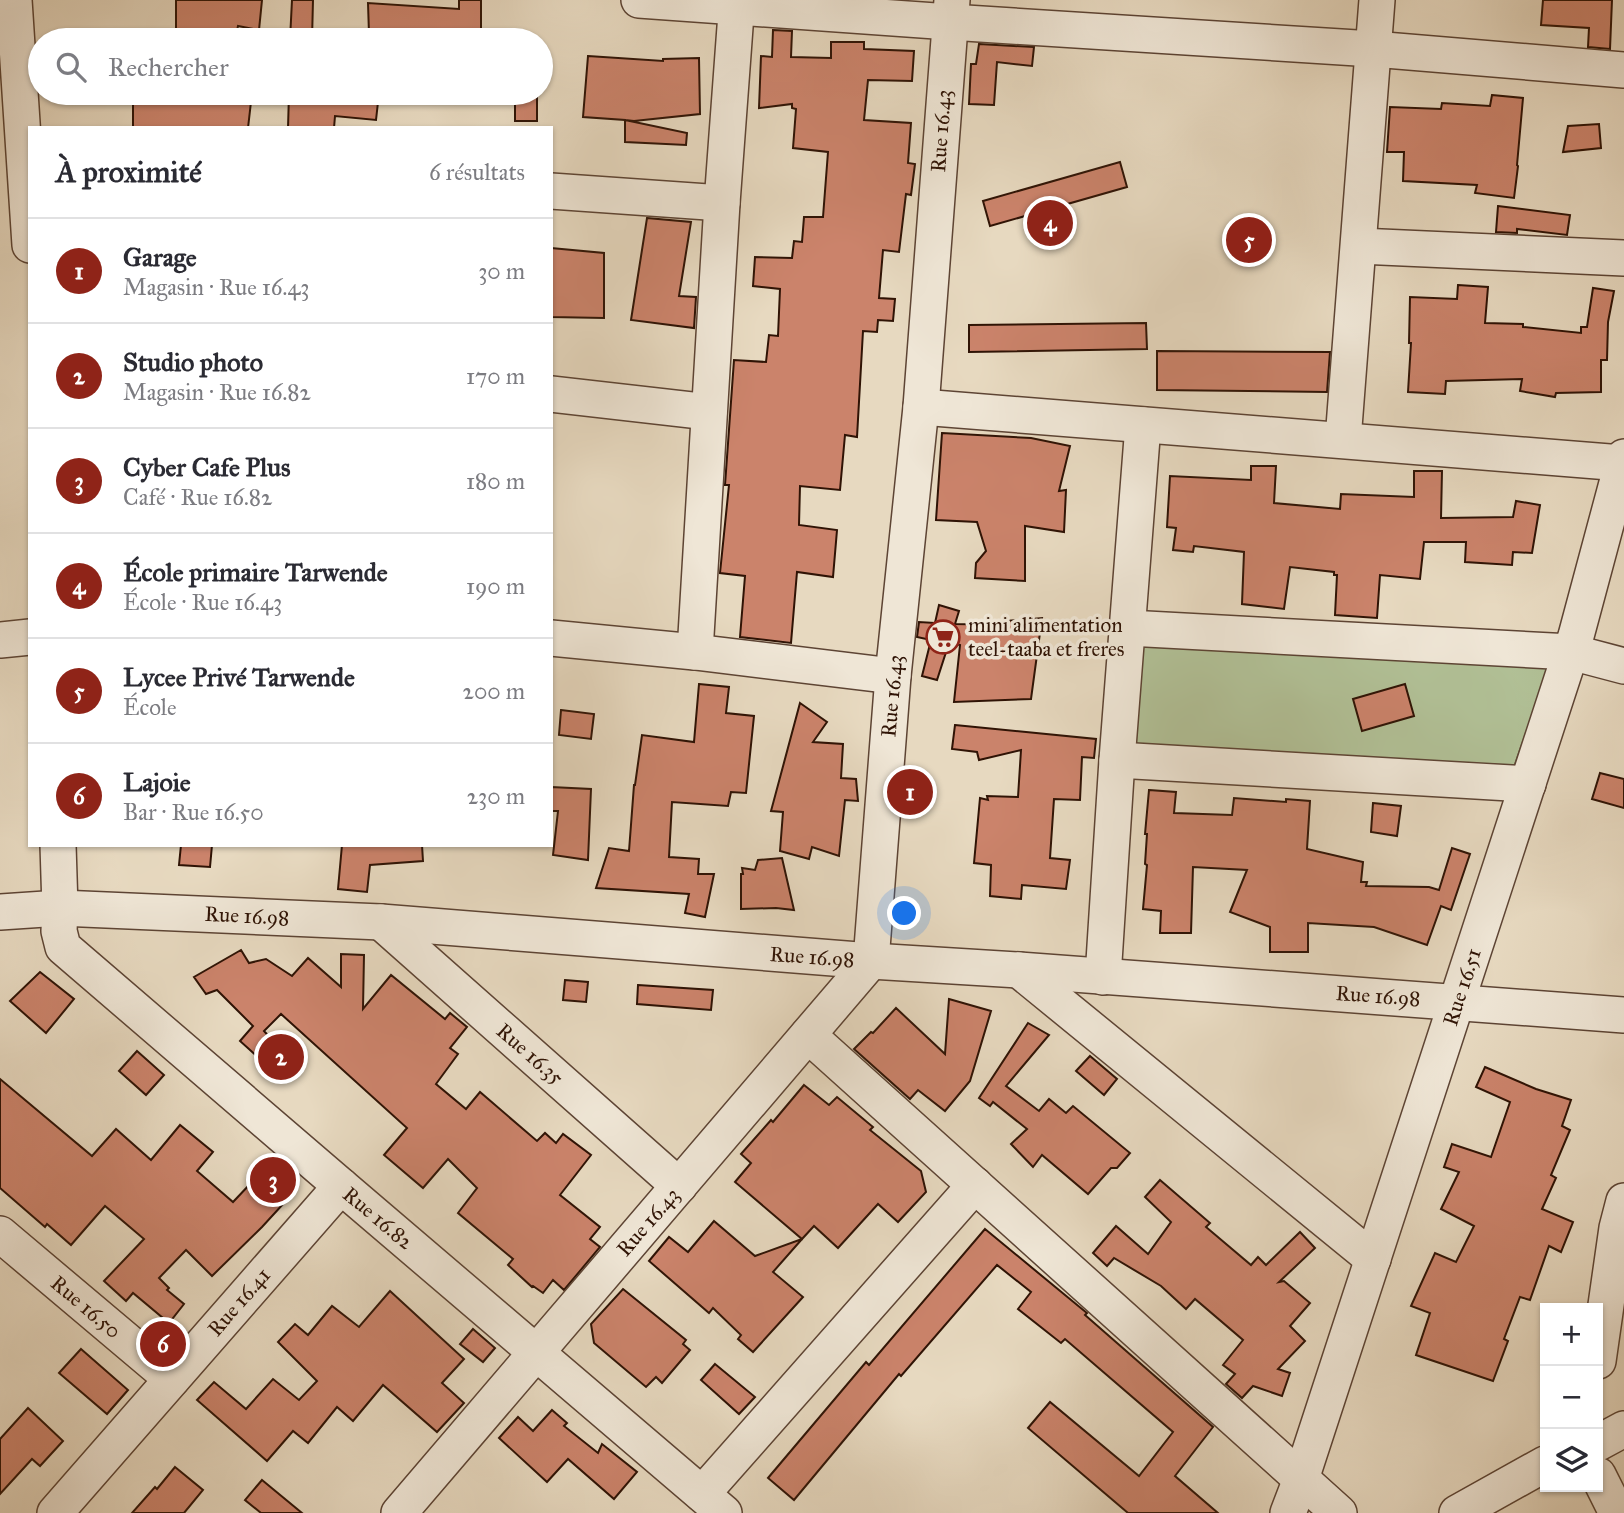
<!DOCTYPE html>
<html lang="fr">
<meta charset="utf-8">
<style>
body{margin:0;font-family:"IM FELL Great Primer",serif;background:#f7f7f7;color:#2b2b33}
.controls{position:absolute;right:21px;bottom:21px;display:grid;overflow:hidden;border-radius:0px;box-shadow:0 2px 5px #0004}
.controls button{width:63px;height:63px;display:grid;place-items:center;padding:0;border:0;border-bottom:2px solid #e1e1e2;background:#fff;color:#2b2b33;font:35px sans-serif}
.you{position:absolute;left:905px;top:914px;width:24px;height:24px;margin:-18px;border:5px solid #fff;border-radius:50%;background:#1a73e8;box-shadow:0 0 0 10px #1a73e833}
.badge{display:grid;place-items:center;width:46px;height:46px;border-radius:50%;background:#8f2418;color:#fff;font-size:23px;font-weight:700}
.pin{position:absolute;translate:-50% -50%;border:4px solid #fff;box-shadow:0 2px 7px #0006}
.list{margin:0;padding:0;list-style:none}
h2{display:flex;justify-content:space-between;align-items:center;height:91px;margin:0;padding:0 28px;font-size:30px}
h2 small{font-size:23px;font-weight:400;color:#7c7c81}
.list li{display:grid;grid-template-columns:46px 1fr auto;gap:21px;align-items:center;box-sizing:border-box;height:105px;padding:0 28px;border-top:2px solid #e1e1e2}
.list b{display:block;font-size:26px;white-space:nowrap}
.list p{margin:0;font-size:23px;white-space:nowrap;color:#7c7c81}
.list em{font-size:23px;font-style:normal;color:#7c7c81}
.icon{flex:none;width:38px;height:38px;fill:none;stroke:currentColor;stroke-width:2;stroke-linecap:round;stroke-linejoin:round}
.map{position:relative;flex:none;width:1624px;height:1513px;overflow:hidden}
.search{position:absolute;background:#fff;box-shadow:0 2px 5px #0004;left:28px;top:28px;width:525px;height:77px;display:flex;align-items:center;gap:18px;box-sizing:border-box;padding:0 24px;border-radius:38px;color:#7c7c81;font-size:26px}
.panel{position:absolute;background:#fff;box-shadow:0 2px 5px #0004;left:28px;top:126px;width:525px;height:721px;border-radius:0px}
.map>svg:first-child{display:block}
.green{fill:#b1c096;stroke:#706a4e;stroke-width:2}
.building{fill:#cb836b;stroke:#2f1305;stroke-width:2}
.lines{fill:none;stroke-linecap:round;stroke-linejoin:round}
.minor-casing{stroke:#5d4434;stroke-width:38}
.minor{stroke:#efe6d6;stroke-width:35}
.labels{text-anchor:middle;stroke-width:7;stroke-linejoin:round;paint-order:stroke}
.street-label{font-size:21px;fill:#2f1305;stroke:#efe6d6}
.poi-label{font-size:21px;fill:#2f1305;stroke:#efe6d6;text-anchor:start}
</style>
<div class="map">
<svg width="1624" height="1513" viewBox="0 0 1624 1513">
<rect width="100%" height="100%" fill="#e7d9c0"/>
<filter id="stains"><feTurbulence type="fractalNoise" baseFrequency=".00286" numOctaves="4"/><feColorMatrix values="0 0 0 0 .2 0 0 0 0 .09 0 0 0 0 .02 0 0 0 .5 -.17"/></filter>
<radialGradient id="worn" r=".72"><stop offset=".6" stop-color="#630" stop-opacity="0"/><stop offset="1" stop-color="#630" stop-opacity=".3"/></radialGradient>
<path class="green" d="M1139 641 1551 662 1514 767 1133 746Z"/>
<g class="building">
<path d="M176 0H262L259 30 238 26 235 40H176Z"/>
<path d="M292 0H313L312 40H290Z"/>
<path d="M459 0H481V30L443 31V39L369 34 368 3 459 9Z"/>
<path d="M1543 0H1612L1610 49 1588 47 1589 28 1541 25Z"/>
<path d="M773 30 792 31 791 57 831 58V42H864V49L914 51 912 81 868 80 864 120 911 123 908 163 915 164 911 195 906 194 899 252 883 250 879 298 895 299 893 321 878 320 877 332 863 331 857 437 845 435 840 490 800 486 799 525 837 530 833 577 797 572 791 643 740 637 745 576 720 573 729 485H725L734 360 766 362 769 335 778 336 780 289 753 286 755 257 792 258 794 241 802 242 804 217H823L828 152 793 148 796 109 792 108V104L759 108 761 56 772 57Z"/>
<path d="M979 44 1034 47 1032 66 997 62 994 105 969 104 971 64H976Z"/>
<path d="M588 56 663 61V59L699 58 700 114 634 121 625 120 687 133 686 145 625 142V120L583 117Z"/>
<path d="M133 93H252L248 128H133Z"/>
<path d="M289 93H379L376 120 335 116 334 128H288Z"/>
<rect x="515" y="93" width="22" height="28"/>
<path d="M1492 95 1523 98 1517 165 1518 166 1514 198 1475 193 1477 185 1403 181 1404 152H1387L1390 107 1441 109 1442 103 1490 106Z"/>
<path d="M1599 124 1601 148 1563 152 1568 126Z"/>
<path d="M1120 162 1127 187 990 226 983 201Z"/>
<path d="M1498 206 1570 215 1567 235 1517 229V233L1496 232Z"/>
<path d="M647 218 691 222 679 296 696 297 694 328 631 320Z"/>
<path d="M551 248 604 253V318L551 317Z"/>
<path d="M1458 285 1488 287 1485 323 1523 324V327L1581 333V327H1587L1593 288 1614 291 1608 322 1607 360H1601V392L1556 393 1555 397 1520 391 1522 379 1446 381 1445 394 1408 392 1411 343H1409L1410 297 1457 299Z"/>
<path d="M1146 323 1147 349 969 352V325Z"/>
<path d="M1157 351 1330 352 1327 392 1157 390Z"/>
<path d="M942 433 1031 438 1070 446 1059 491 1066 490 1064 532 1025 526V581L975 578 976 563 986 551 977 522 936 520Z"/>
<path d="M1251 466H1276L1274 503 1340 509 1341 494 1414 497V471H1442L1441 518 1513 517 1516 501 1540 505 1532 553 1513 552 1512 565 1465 562 1466 542H1424L1420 579 1380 575 1377 618 1335 615 1337 575H1334V572L1290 567 1284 609 1242 604 1244 552 1194 546 1193 552 1173 550 1176 528 1167 527 1170 476 1251 480Z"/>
<path d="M939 605 959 611 955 624 1006 625V621L1042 618 1031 699 954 702 960 645 949 643 937 680 922 676 931 640 917 637 919 622 935 623Z"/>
<path d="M699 684 729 687 726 713 754 716 746 793 731 792 728 806 672 802 669 857 699 859 698 874H714L705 917 685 913 689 894 596 888 609 848 629 851 634 785H635L642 735 694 742Z"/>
<path d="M1405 684 1414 716 1362 731 1353 699Z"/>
<path d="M800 703 827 722 813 742 843 744 841 778 856 779 858 801 845 800 839 856 812 847 809 859 780 851 783 812 771 811Z"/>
<path d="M561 710 594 714 591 739 559 735Z"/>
<path d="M955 725 1096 739 1094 758 1082 757 1080 800 1054 799 1050 858 1070 860 1066 889 1022 885 1021 899 990 896 991 865 974 863 980 798 988 800 987 796 1018 797 1021 750 979 760 977 752 952 749Z"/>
<path d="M1600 773 1624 779V808L1592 799Z"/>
<path d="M551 787 591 789 588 860 553 855 558 811H551Z"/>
<path d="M1149 790 1176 792 1174 813 1232 815 1234 798 1286 802V799L1310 801 1307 849 1363 862 1361 882H1367L1366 886 1429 887 1439 890 1452 848 1470 854 1451 910 1441 906 1427 945 1374 927 1308 923V952H1270V927L1230 912 1247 870 1193 867 1191 933H1160L1161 911 1143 909 1147 865 1145 864 1147 834H1145Z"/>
<path d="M1373 803 1401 806 1397 836 1371 832Z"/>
<path d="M181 845H212L210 867 179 865Z"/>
<path d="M342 845H422L423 861 370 865 367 892 338 889Z"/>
<path d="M782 858 794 910 776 908 741 909V874H743L742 868 755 870 758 860Z"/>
<path d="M241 950 249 963 266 959 292 976 308 958 341 987V954L364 955 363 1009 391 975 445 1019 450 1013 467 1027 450 1048 458 1054 436 1084 466 1109 480 1092 537 1141 545 1133 556 1143 563 1134 591 1155 560 1195 600 1227 590 1239 600 1247 564 1290 553 1280 543 1293 533 1286 532 1287 508 1265 513 1259 458 1213 477 1188 448 1159 423 1188 384 1155 407 1128 281 1014 264 1031 294 1064 281 1078 240 1041 253 1026 217 990 206 994 194 977Z"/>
<path d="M40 972 74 999 46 1033 10 1001Z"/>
<path d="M565 980 588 982 586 1002 563 1000Z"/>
<path d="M638 985 713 990 711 1010 637 1004Z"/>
<path d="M949 999 991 1011 970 1081 945 1111 918 1090 910 1099 854 1049 871 1032 873 1033 896 1008 945 1054Z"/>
<path d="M1028 1023 1049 1035 1006 1086 1039 1111 1049 1099 1066 1113 1073 1106 1130 1153 1117 1168H1111L1088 1194 1042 1155 1033 1167 1011 1144 1027 1129 993 1102 990 1106 979 1098Z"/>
<path d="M137 1051 164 1075 146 1095 119 1071Z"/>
<path d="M1090 1056 1117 1079 1104 1095 1076 1071Z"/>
<path d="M1485 1067 1536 1089 1571 1100 1562 1126 1570 1130 1551 1175 1556 1178 1542 1209 1573 1222 1561 1252 1549 1246 1530 1300 1520 1297 1504 1339 1508 1341 1493 1381 1416 1355 1430 1313 1411 1306 1435 1253 1456 1262 1474 1226 1441 1209 1459 1172 1444 1167 1452 1144 1491 1157 1510 1102 1476 1087Z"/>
<path d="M0 1079 92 1156 116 1129 151 1160 180 1125 213 1152 197 1171 233 1202 268 1165 295 1191 262 1227 212 1276 186 1250 159 1278 169 1288 167 1290 184 1304 169 1323 133 1293 126 1301 104 1281 144 1239 105 1206 71 1245 47 1224 45 1227 0 1188Z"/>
<path d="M804 1085 829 1105 837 1097 873 1127 870 1130 921 1171 926 1192 898 1222 878 1204 838 1248 814 1226 802 1239 735 1182 751 1163 741 1154 771 1120 773 1122Z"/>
<path d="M1160 1180 1210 1223 1206 1227 1251 1265 1258 1257 1266 1265 1300 1232 1315 1248 1279 1282 1284 1281 1310 1303 1290 1326 1305 1341 1278 1369 1290 1373 1282 1396 1253 1386 1242 1398 1226 1384 1235 1374 1223 1365 1243 1340 1195 1299 1186 1309 1161 1286 1114 1258 1107 1266 1093 1253 1116 1226 1148 1254 1171 1222 1145 1197Z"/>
<path d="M714 1221 755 1256 802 1239 773 1272 803 1297 753 1352 738 1339 741 1335 713 1308 709 1313 649 1261 669 1237 688 1252Z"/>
<path d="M985 1229 1082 1309 1087 1313 1085 1315 1213 1427 1175 1476 1218 1513H1128L1028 1428 1050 1402 1139 1476 1173 1432 1065 1339 1061 1343 1018 1309 1031 1292 997 1265 901 1376 899 1374 794 1500 768 1478 866 1362 869 1365Z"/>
<path d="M623 1289 686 1340 683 1344 690 1350 662 1383 656 1377 646 1387 594 1343 591 1324Z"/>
<path d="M390 1291 464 1359 442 1383 464 1403 437 1432 383 1385 353 1421 337 1407 308 1443 293 1431 267 1461 197 1400 214 1382 246 1409 273 1379 299 1400 317 1381 278 1342 295 1324 308 1335 332 1306 359 1327Z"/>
<path d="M473 1329 495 1348 483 1362 460 1344Z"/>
<path d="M81 1349 128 1390 107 1414 59 1373Z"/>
<path d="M715 1364 755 1397 739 1414 701 1380Z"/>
<path d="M28 1408 63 1441 40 1466 32 1459 0 1494V1439Z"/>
<path d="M552 1410 567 1423 564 1426 598 1453 602 1444 637 1472 614 1499 568 1459 547 1482 499 1438 518 1417 533 1431Z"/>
<path d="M175 1467 203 1490 184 1513H132L155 1487 157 1489Z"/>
<path d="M262 1480 302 1513H261L245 1500Z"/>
</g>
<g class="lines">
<defs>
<g id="minor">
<path d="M14 0 30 245"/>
<path d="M639 0 950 22 1373 49 1624 70"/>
<path d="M551 191 722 203"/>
<path d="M1359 246 1624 258"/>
<path d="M551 394 709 412"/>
<path d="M921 407 1622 463"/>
<path d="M1343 440 1377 0"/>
<path d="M1128 628 1571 652 1624 666"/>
<path d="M551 638 695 652 893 676"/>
<path d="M0 640 30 637"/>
<path d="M695 652 722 203 737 0"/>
<path d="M1117 760 1528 784"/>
<path d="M58 845 60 908 59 931 63 947 341 1186 724 1513"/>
<path d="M0 912 60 908 381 922 871 961 1019 970 1624 1015"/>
<path d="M381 922 679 1186"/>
<path d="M1019 970 1373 1259"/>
<path d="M1103 977 1117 760 1143 425"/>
<path d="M808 1035 1339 1513"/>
<path d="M0 1234 172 1379"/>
<path d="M1598 1361 1617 1228 1624 1201"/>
<path d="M1598 1443 1624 1429"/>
<path d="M1598 1475 1617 1513"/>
<path d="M702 1494 975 1185"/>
<path d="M55 1513 341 1186"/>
<path d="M399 1513 871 961 893 676 921 407 952 0"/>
<path d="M1288 1513 1301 1479 1576 636 1624 457"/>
<path d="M1457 1513 1545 1464"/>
</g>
</defs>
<use href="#minor" class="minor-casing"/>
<use href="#minor" class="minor"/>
</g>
<defs>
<symbol id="supermarket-ring" viewBox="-11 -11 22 22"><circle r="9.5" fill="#efe6d6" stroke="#8f2418" stroke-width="1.5"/><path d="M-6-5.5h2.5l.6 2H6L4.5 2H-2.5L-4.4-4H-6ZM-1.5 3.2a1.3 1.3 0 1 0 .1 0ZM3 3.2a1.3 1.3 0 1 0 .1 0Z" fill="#8f2418"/></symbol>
</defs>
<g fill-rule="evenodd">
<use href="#supermarket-ring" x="924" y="618" width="38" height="38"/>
</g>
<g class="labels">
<g class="street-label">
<text transform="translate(941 131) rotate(-86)" y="7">Rue 16.43</text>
<text transform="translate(892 696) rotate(-85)" y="7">Rue 16.43</text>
<text transform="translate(247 916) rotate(3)" y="7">Rue 16.98</text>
<text transform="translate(812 957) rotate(4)" y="7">Rue 16.98</text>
<text transform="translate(1462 987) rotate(-72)" y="7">Rue 16.51</text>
<text transform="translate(1378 996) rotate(4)" y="7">Rue 16.98</text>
<text transform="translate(530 1054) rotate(41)" y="7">Rue 16.35</text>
<text transform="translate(378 1218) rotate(40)" y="7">Rue 16.82</text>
<text transform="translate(648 1222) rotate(-49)" y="7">Rue 16.43</text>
<text transform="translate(239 1302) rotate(-49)" y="7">Rue 16.41</text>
<text transform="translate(86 1307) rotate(40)" y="7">Rue 16.50</text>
</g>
<g class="poi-label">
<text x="968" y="632">mini alimentation<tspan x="968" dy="24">teel-taaba et freres</tspan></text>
</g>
</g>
<rect width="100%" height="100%" filter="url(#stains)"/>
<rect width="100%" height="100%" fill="url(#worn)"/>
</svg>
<div class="controls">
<button>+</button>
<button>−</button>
<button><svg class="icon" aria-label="layers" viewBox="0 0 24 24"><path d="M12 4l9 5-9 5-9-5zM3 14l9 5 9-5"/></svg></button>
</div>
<div class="you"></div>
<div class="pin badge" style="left:910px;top:792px">1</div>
<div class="pin badge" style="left:281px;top:1057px">2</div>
<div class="pin badge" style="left:273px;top:1180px">3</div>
<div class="pin badge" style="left:1050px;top:223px">4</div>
<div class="pin badge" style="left:1249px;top:240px">5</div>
<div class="pin badge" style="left:163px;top:1344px">6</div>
<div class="search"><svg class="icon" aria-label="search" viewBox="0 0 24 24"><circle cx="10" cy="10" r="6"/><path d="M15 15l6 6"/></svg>Rechercher</div>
<section class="panel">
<h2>À proximité<small>6 résultats</small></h2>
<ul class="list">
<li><span class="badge">1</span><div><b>Garage</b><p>Magasin · Rue 16.43</p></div><em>30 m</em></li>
<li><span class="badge">2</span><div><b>Studio photo</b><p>Magasin · Rue 16.82</p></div><em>170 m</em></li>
<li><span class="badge">3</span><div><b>Cyber Cafe Plus</b><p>Café · Rue 16.82</p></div><em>180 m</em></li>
<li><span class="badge">4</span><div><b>École primaire Tarwende</b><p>École · Rue 16.43</p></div><em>190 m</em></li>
<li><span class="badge">5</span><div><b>Lycee Privé Tarwende</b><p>École</p></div><em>200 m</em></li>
<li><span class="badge">6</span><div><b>Lajoie</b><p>Bar · Rue 16.50</p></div><em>230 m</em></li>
</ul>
</section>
</div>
